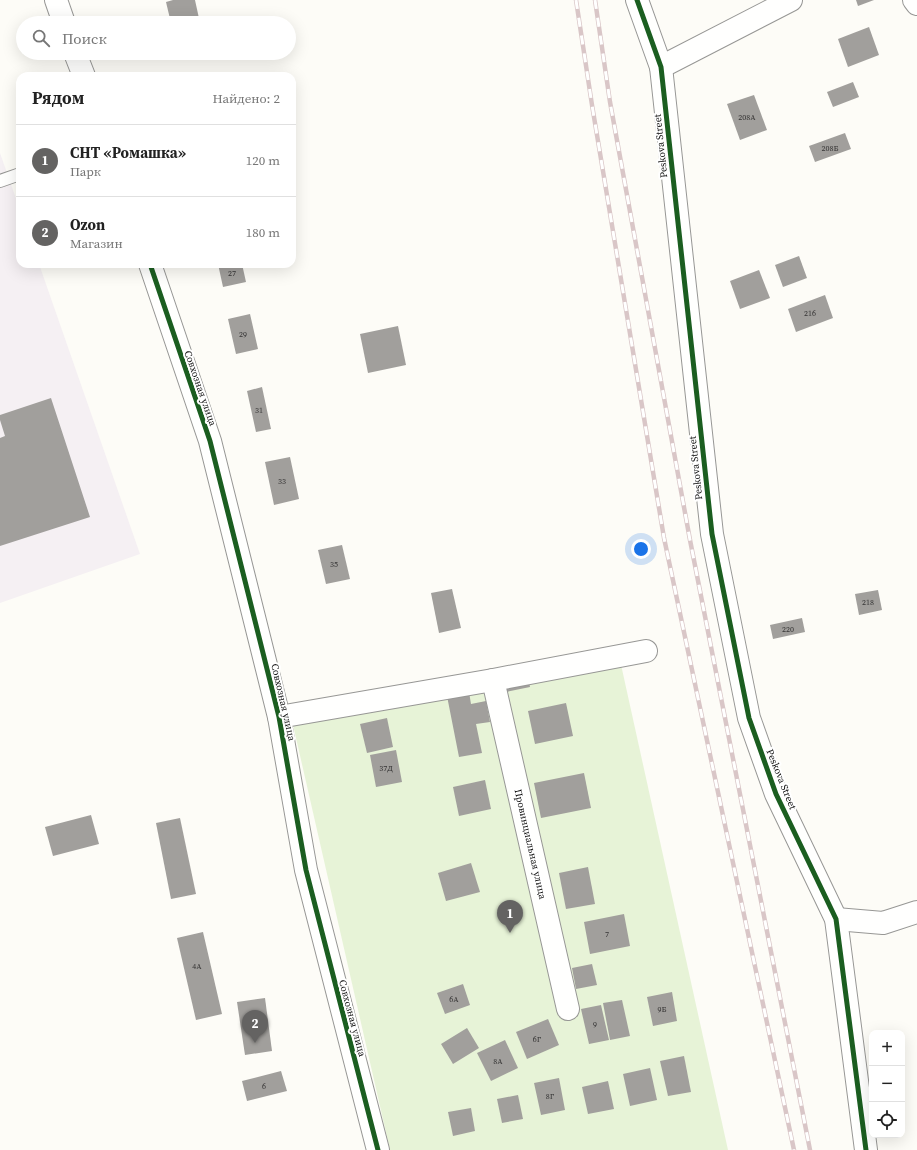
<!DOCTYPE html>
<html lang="ru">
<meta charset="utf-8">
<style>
body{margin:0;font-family:"Source Serif 4",serif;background:#f6f6f6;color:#222}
.controls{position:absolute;right:12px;bottom:12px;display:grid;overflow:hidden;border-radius:8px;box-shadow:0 4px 16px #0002}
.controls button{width:36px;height:36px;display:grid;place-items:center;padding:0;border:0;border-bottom:1px solid #e0e0e0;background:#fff;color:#222;font:20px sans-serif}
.you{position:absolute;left:641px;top:549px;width:14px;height:14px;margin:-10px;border:3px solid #fff;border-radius:50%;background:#1a73e8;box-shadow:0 0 0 6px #1a73e833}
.badge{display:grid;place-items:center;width:26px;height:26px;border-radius:50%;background:#646362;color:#fff;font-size:13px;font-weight:700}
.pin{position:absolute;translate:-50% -33px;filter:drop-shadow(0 1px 2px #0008)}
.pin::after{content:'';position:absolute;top:21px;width:14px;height:12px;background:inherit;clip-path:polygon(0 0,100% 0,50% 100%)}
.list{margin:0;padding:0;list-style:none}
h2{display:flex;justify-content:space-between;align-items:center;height:52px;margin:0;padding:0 16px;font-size:17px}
h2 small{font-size:13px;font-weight:400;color:#767676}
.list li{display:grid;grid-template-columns:26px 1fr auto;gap:12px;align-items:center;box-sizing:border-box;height:72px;padding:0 16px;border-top:1px solid #e0e0e0}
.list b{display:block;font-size:15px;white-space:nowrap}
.list p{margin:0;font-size:13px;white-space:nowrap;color:#767676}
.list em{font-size:13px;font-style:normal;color:#767676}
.icon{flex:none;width:22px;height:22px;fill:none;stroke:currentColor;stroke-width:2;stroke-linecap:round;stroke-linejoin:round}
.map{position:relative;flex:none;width:917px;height:1150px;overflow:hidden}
.search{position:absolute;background:#fff;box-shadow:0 4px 16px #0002;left:16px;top:16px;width:280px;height:44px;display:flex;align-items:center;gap:10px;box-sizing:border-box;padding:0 14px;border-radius:22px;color:#767676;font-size:15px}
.panel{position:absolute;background:#fff;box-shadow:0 4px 16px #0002;left:16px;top:72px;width:280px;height:196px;border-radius:12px}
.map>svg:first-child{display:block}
.industrial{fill:#f5f0f3}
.green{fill:#e7f3d7}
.building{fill:#a19f9c}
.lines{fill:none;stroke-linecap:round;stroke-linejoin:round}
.service-casing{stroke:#979795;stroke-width:14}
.minor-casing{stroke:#979795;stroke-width:24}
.tertiary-casing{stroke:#979795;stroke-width:24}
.service{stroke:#fffffe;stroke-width:12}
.minor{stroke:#fffffe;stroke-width:22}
.tertiary{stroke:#fffffe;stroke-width:22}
.rail-casing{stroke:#d9c6c7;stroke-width:4.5}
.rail{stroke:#fff;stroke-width:3;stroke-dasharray:9;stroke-linecap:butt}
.cycleway-casing{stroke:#fff;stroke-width:8}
.cycleway{stroke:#1b5e20;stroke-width:5}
.labels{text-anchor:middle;stroke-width:4;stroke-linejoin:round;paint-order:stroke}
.number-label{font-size:8px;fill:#353434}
.street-label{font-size:10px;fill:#111;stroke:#fff}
</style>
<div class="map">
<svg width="917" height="1150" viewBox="0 0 917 1150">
<rect width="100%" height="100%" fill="#fdfcf7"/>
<path class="industrial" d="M0 153 20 210V264H39L140 554 0 603Z"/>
<path class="green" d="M618 651 728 1150H390L291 716Z"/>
<g class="building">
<path d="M173 0H195L200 23H171L166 2Z"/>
<path d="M856 0H874L858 6Z"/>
<path d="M869 27 879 55 848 67 838 39Z"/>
<path d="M177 53H196V54L178 58Z"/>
<path d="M853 82 859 97 833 107 827 92Z"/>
<path d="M754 95 767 130 740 140 727 104Z"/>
<path d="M845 133 851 149 815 162 809 146Z"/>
<path d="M799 256 807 278 783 287 775 265Z"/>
<path d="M218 264H242L246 282 223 287Z"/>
<path d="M759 270 770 298 740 309 730 281Z"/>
<path d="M825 295 833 318 796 332 788 309Z"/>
<path d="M250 314 258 349 236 354 228 319Z"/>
<path d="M398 326 406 365 368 373 360 334Z"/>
<path d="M262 387 271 429 256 432 247 391Z"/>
<path d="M51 398 90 517 0 546V438L5 436 0 420V415Z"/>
<path d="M290 457 299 499 274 505 265 462Z"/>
<path d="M342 545 350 579 326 584 318 550Z"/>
<path d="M452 589 461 628 439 633 431 593Z"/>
<path d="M878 590 882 610 859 615 855 594Z"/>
<path d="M802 618 805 632 773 639 770 625Z"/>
<path d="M528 677 530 687 506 692 504 682Z"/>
<path d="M469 692 471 704 486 701 490 722 476 724 482 753 459 757 447 696Z"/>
<path d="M566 703 573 736 535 744 528 711Z"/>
<path d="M387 718 393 747 367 753 360 724Z"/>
<path d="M396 750 402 782 376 787 370 755Z"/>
<path d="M584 773 591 808 541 818 534 783Z"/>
<path d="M485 780 491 809 459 816 453 787Z"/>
<path d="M91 815 99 844 53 856 45 827Z"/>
<path d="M180 818 196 894 171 899 156 823Z"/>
<path d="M471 863 480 892 446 901 438 873Z"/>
<path d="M588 867 595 904 566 909 559 873Z"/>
<path d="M624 914 630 946 590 954 584 922Z"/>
<path d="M203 932 222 1014 196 1020 177 938Z"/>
<path d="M592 964 597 985 576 989 572 968Z"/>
<path d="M463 984 470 1005 445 1014 437 993Z"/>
<path d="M672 992 677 1021 653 1026 647 997Z"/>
<path d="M265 998 272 1051 245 1055 237 1002Z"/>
<path d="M622 1000 630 1036 610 1040 603 1003Z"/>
<path d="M601 1005 609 1040 589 1044 581 1009Z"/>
<path d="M548 1019 559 1045 527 1059 516 1032Z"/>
<path d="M467 1028 479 1048 453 1064 441 1044Z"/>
<path d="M505 1040 518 1068 491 1081 477 1053Z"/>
<path d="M684 1056 691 1092 668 1096 660 1061Z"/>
<path d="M650 1068 657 1100 630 1106 623 1074Z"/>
<path d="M281 1071 287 1091 247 1101 242 1081Z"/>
<path d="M559 1078 565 1110 541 1115 534 1083Z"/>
<path d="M608 1081 614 1109 588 1114 582 1087Z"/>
<path d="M518 1095 523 1119 502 1123 497 1099Z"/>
<path d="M471 1108 475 1131 453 1136 448 1112Z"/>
</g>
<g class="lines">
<defs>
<path id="service" d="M0 181 20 174"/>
<g id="minor">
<path d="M637 0 661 67 712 534 749 718 776 794 836 919 866 1150"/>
<path d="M914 0 917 4"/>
<path d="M661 67 791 0"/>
<path d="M493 680 568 1009"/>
<path d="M279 717 493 680 646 651"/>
<path d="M836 919 883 923 917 912"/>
</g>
<g id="tertiary">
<path d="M56 0 64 23"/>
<path d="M75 53 84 76"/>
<path d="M150 264 210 441 279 717 306 870 378 1150"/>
</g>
</defs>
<use href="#service" class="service-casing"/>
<use href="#minor" class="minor-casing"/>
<use href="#tertiary" class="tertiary-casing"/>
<use href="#service" class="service"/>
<use href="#minor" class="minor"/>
<use href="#tertiary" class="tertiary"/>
<defs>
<g id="rail">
<path d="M576 0 592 105 664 538 794 1150"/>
<path d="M595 0 610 102 690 540 810 1150"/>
</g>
</defs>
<use href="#rail" class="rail-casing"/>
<use href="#rail" class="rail"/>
<defs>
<g id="cycleway">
<path d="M637 0 661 67 712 534 749 718 776 794 836 919 866 1150"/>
<path d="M150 264 210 441 279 717 306 870 378 1150"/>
</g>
</defs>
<use href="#cycleway" class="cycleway-casing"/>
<use href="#cycleway" class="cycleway"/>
</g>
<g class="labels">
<g class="number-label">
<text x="747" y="120">208А</text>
<text x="830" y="151">208Б</text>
<text x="232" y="276">27</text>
<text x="810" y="316">216</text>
<text x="243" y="337">29</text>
<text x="259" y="413">31</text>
<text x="282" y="484">33</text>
<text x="334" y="567">35</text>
<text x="868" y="605">218</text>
<text x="788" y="632">220</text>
<text x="386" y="771">37Д</text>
<text x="607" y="937">7</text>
<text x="197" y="969">4А</text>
<text x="454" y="1002">6А</text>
<text x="662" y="1012">9Б</text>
<text x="595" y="1027">9</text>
<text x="537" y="1042">6Г</text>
<text x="498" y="1064">8А</text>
<text x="264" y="1089">6</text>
<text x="550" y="1099">8Г</text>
</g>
<g class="street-label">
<text transform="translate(660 146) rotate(-96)" y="4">Peskova Street</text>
<text transform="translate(201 388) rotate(71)" y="4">Совхозная улица</text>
<text transform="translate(695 468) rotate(-96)" y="4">Peskova Street</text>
<text transform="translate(284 702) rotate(77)" y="4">Совхозная улица</text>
<text transform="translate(782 779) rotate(68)" y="4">Peskova Street</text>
<text transform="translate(531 844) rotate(77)" y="4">Провинциальная улица</text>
<text transform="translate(353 1018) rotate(75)" y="4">Совхозная улица</text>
</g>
</g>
</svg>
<div class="controls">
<button>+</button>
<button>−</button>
<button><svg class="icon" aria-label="locate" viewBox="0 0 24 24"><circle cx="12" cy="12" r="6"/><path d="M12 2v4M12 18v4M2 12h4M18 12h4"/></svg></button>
</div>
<div class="you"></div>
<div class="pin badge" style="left:510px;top:933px">1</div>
<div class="pin badge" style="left:255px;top:1043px">2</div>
<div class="search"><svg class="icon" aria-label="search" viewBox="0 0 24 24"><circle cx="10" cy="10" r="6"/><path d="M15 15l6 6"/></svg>Поиск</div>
<section class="panel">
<h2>Рядом<small>Найдено: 2</small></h2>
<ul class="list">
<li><span class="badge">1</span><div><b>СНТ «Ромашка»</b><p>Парк</p></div><em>120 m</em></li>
<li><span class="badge">2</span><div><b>Ozon</b><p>Магазин</p></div><em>180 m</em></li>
</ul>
</section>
</div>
